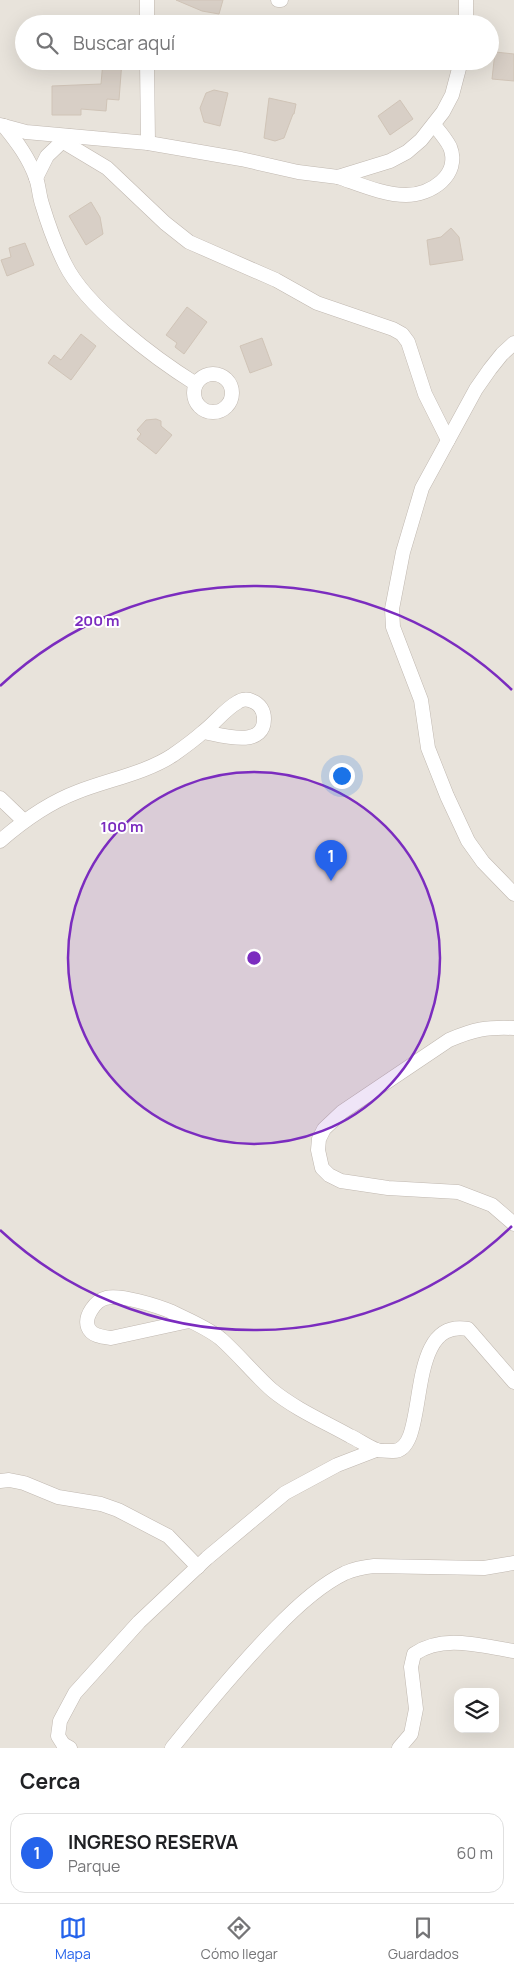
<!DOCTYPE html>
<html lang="es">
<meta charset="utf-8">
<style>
body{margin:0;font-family:Manrope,sans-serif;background:#f2f2f2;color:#202124}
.controls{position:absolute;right:15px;bottom:15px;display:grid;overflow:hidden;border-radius:10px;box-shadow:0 5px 20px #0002}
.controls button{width:45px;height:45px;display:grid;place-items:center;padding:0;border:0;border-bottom:1px solid #e0e0e0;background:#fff;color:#202124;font:25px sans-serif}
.you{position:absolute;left:341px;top:775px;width:18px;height:18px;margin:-12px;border:4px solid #fff;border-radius:50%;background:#1a73e8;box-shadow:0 0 0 8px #1a73e833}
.badge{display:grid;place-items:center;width:32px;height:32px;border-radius:50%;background:#2563eb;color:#fff;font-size:16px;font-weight:700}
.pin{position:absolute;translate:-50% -41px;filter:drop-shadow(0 1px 2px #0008)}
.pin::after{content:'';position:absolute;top:26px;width:18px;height:15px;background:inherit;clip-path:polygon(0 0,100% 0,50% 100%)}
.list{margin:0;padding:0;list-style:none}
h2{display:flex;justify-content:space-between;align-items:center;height:65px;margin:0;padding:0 20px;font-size:21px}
h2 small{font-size:16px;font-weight:400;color:#757577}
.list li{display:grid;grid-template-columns:32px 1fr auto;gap:15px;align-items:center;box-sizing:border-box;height:80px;margin:0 10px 10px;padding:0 10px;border:1px solid #e0e0e0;border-radius:15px}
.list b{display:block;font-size:19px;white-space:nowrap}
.list p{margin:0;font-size:16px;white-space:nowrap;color:#757577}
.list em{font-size:16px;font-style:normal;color:#757577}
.icon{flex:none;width:28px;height:28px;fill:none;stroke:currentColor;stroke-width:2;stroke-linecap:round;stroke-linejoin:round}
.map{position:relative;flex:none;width:514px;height:1748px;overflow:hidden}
.search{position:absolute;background:#fff;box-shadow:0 5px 20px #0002;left:15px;right:15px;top:15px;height:55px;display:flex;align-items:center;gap:12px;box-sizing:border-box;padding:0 18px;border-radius:28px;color:#757577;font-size:19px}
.sheet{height:155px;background:#fff}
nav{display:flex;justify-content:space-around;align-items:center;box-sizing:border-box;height:70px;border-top:1px solid #e0e0e0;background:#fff;font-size:14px;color:#757577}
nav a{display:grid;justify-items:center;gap:2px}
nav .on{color:#2563eb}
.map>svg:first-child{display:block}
.residential{fill:#e8e3db;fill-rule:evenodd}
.building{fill:#d8cfc6;stroke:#d0c4b7}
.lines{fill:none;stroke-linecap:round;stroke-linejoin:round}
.minor-casing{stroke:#c0b8b0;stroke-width:15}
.minor{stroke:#fff;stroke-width:14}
.ring{fill:none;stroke:#7b2cbf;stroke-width:2.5}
.centre{fill:#7b2cbf;stroke:#fff;stroke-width:2.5}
.ring-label{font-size:15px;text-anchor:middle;font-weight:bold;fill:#7b2cbf;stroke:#fff;stroke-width:4;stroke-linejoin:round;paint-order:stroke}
</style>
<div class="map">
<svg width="514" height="1748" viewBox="0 0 514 1748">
<rect width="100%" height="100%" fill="#f5f2ed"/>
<path class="residential" d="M0 0H514V1748H0ZM24 24H490V61H24ZM458 1692H495V1729H458Z"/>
<g class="building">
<path d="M176 0H223L219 14 202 11Z"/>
<path d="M495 52 514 54V81L492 79Z"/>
<path d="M103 61H122L119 100 107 99 106 111 81 109V115H52V86L101 84Z"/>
<path d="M214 90 228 93 220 126 204 122 200 108 206 93Z"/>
<path d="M269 98 296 104 294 114H293L284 138 275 141 264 138Z"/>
<path d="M400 100 413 119 390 135 378 116Z"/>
<path d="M91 202 100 217 103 234 86 245 69 216Z"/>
<path d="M451 228 459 237 463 260 430 265 427 240 441 237Z"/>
<path d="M25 243 34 265 7 276 1 260 11 257 9 248Z"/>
<path d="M187 307 207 322 184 354 175 347 177 343 166 335Z"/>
<path d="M81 334 96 346 71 380 48 363 54 355 61 360Z"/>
<path d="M262 338 272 365 250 373 240 346Z"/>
<path d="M156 419 161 421V426L172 435 156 454 137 439 141 434 137 430 146 420Z"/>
</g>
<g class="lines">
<defs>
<g id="minor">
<path d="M147 0V24"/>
<path d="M278 0H281"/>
<path d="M466 24V0"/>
<path d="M147 61 148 143"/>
<path d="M0 125 26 132 148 143 241 159 298 172 338 177 390 161 407 152 421 140 443 112 452 95 461 61"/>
<path d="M4 126C17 142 29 158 36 178 39 186 39 195 42 204 48 224 56 246 65 264 86 307 156 359 196 384"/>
<path d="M62 141 107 168 165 223 189 242 276 280 317 303 393 329 402 334 408 342 425 394 448 440"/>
<path d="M338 177C359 184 384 195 406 195 431 195 461 175 450 147 446 139 439 131 434 125"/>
<path d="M36 178 47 156 68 136"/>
<path d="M514 343 502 354 490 369 476 389 422 488 403 552 392 609 393 627 421 700 428 748 447 796 468 841 483 862 514 894"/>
<circle cx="213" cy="393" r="19"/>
<path d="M0 798 24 821"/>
<path d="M0 841C23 821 48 803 77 792 107 780 146 773 173 755 183 748 194 740 203 732 215 723 225 709 238 702 242 699 248 699 252 701 260 704 264 711 264 719 264 749 221 735 204 732"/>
<path d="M514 1028C486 1027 475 1029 449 1040L342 1112 324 1129 319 1139 318 1150 322 1168 329 1175 341 1181 388 1188 458 1192 492 1205 514 1224"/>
<path d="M189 1321 111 1338C103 1337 91 1336 88 1327 84 1316 96 1300 106 1298 120 1294 158 1306 172 1312 188 1320 208 1328 221 1339 239 1355 254 1374 272 1390 295 1409 325 1422 350 1436 359 1440 368 1447 377 1450 382 1451 387 1451 392 1451 432 1454 401 1317 468 1329L514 1382"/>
<path d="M0 1481 9 1480 24 1483 58 1497 101 1504 118 1510 168 1536 198 1567"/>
<path d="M70 1748 63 1744 58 1736 60 1721 75 1693 139 1622 207 1558 285 1493 337 1465 376 1450"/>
<path d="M172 1748C205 1707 237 1668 274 1630 294 1609 318 1586 345 1573 354 1569 364 1567 374 1566L484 1568 514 1563"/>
<path d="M399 1748 411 1734 416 1709 411 1667 414 1654C444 1634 480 1646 514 1651"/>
</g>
</defs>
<use href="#minor" class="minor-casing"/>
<use href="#minor" class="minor"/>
</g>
<circle cx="254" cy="958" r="186" fill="#7b2cbf" fill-opacity=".12"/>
<g class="ring">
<circle cx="254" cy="958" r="186"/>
<path d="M512 1226A372 372 0 0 1 0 1230M0 686A372 372 0 0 1 512 690"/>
</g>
<circle cx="254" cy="958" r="8" class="centre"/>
<g class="ring-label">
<text x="97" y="626">200 m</text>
<text x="122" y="832">100 m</text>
</g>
</svg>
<div class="controls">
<button><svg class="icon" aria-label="layers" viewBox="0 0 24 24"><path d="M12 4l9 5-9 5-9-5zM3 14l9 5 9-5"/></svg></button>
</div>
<div class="you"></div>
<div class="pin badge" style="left:331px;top:881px">1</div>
<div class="search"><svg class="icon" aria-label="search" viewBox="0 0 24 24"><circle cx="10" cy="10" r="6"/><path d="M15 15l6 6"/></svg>Buscar aquí</div>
</div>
<section class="sheet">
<h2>Cerca<small></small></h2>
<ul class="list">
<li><span class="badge">1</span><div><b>INGRESO RESERVA</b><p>Parque</p></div><em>60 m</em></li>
</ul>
</section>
<nav>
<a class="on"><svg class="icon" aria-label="map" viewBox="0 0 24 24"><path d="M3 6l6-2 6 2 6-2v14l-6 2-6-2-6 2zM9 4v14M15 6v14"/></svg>Mapa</a>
<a><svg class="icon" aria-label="directions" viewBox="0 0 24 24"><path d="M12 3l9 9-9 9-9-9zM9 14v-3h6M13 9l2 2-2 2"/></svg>Cómo llegar</a>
<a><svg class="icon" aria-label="saved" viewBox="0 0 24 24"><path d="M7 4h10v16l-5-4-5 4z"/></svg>Guardados</a>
</nav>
